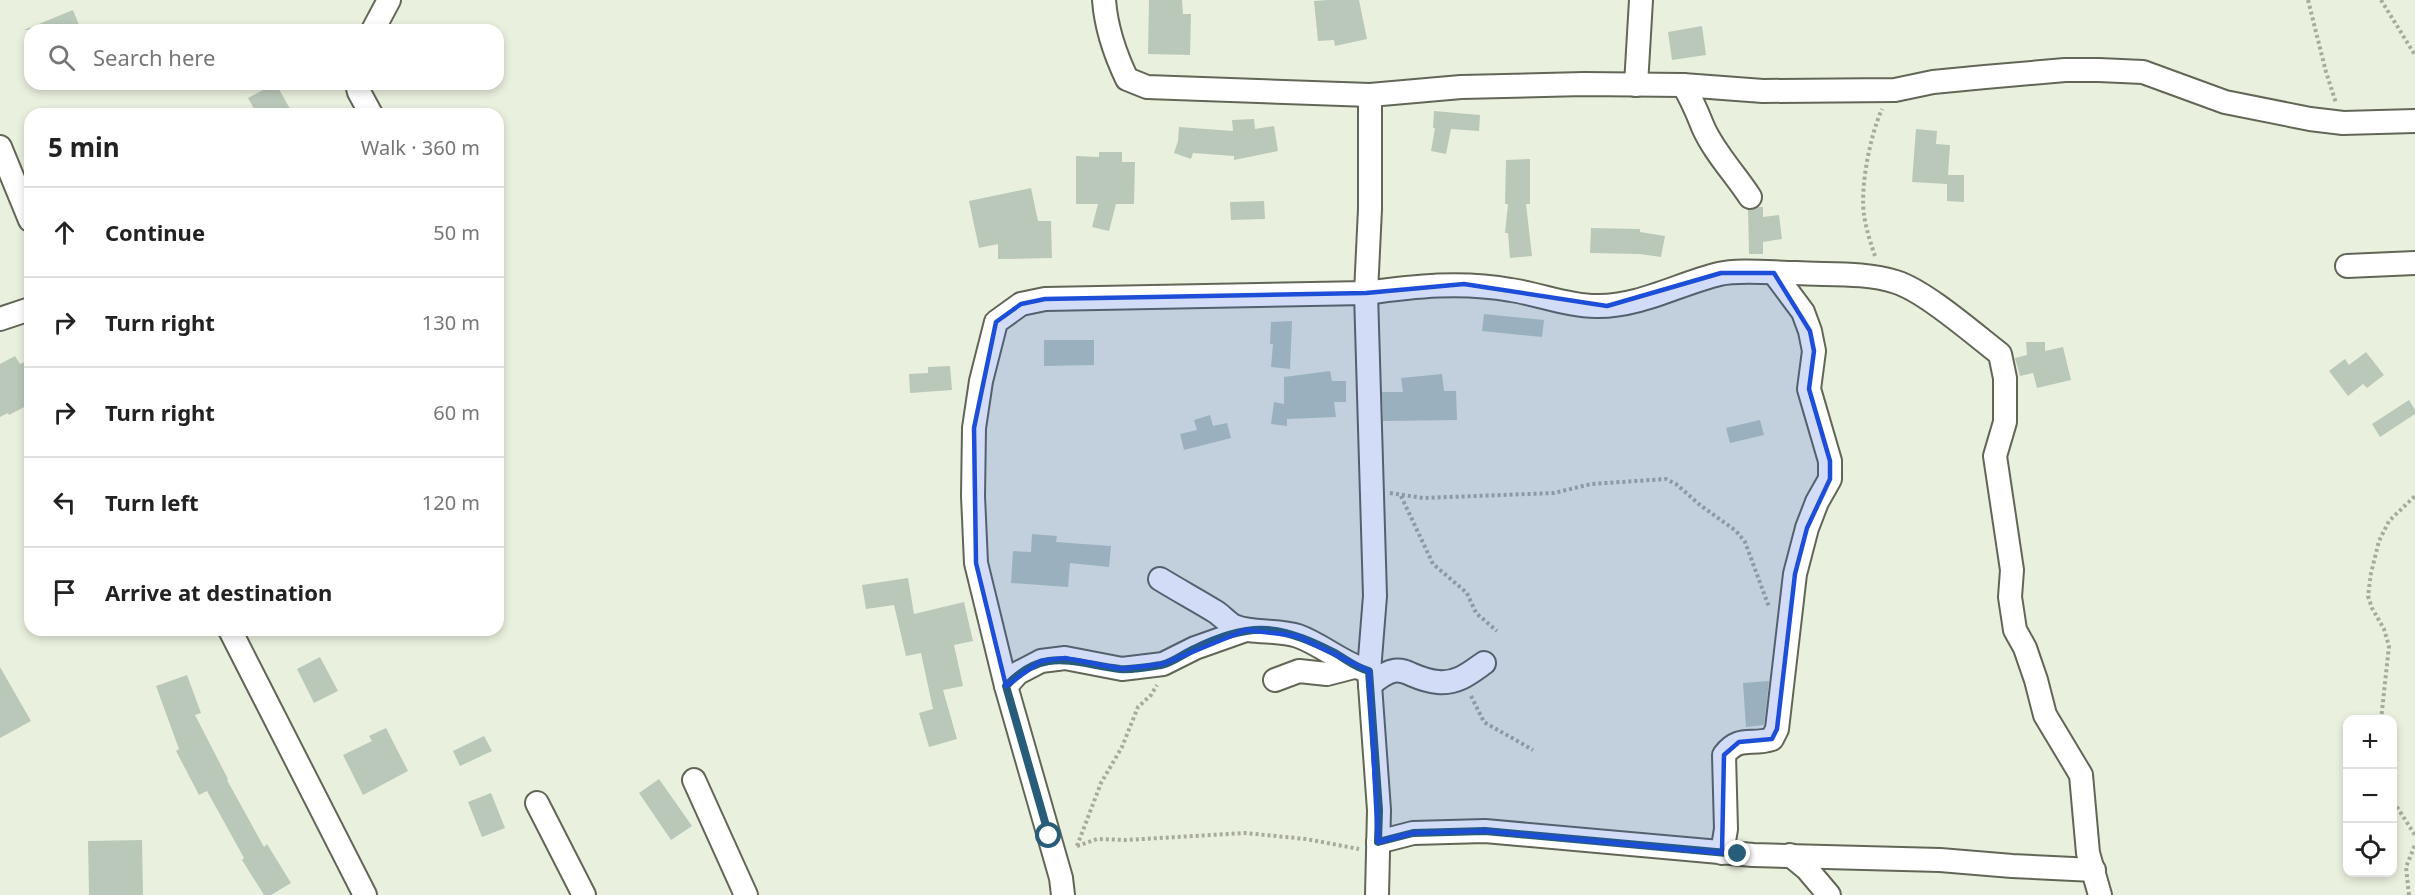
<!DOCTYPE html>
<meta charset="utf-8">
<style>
body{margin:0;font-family:"Noto Sans",sans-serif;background:#f2f2f2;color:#222}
.controls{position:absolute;right:18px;bottom:18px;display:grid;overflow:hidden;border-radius:12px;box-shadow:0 3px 9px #0003}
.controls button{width:54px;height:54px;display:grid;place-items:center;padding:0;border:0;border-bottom:2px solid #e0e0e0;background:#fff;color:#222;font:30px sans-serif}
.stop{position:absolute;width:18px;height:18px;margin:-14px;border:4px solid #275d78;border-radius:50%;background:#fff}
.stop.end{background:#275d78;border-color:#fff;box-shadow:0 2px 6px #0008}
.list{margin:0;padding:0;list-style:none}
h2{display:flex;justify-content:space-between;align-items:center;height:78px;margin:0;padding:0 24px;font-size:26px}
h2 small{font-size:20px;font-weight:400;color:#767676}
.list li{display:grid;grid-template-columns:39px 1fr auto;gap:18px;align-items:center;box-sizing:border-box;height:90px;padding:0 24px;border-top:2px solid #e0e0e0}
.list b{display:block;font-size:22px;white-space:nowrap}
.list em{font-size:20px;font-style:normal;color:#767676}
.icon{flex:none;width:33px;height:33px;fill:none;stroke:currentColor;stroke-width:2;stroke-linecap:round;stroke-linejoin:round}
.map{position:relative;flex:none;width:2415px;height:895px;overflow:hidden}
.search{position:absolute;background:#fff;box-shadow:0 3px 9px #0003;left:24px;top:24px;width:480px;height:66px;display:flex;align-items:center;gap:15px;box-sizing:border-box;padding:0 21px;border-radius:18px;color:#767676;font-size:22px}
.panel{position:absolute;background:#fff;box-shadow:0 3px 9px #0003;left:24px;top:108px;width:480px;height:528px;border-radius:18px}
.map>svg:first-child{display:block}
.building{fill:#bac8b9}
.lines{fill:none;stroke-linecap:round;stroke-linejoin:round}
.minor-casing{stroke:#616656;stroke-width:26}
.path{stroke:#a7ab9d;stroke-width:4;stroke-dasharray:3 3;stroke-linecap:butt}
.minor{stroke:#fff;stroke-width:22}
.route{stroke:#275d78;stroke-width:8}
.marked{fill:#1d4ed8;fill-opacity:0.2;stroke:#1d4ed8;stroke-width:4.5;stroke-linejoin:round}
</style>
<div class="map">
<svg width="2415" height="895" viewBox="0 0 2415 895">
<rect width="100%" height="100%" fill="#eaf0de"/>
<g class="building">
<path d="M1149 0H1182L1183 14H1191L1190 55 1148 54Z"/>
<path d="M1328 0H1359L1367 39 1335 46 1334 40 1318 41 1314 1Z"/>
<path d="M73 10 81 30H24Z"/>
<path d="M1702 26 1706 55 1672 60 1668 32Z"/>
<path d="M274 84H276L293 114H257L248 98Z"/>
<path d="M1434 111 1480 115 1479 131 1451 129 1446 154 1431 151 1435 128H1433Z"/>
<path d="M1254 119 1255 129 1274 126 1278 151 1234 160V156L1193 153 1191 159 1174 153 1178 141 1179 127 1233 131 1232 120Z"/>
<path d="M1916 129 1937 131 1936 144 1950 145 1948 175H1964V202L1947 201V184L1912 182Z"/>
<path d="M1099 152H1122V162H1135L1134 204H1116L1109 231 1092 227 1098 204H1076V156L1099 157Z"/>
<path d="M1530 159V204H1526L1532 256 1510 258 1508 233H1505L1508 204H1505L1506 160Z"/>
<path d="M1031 188 1038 221H1051L1052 258 998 259V244L979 248 969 201Z"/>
<path d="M1264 201 1265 219 1231 220 1230 202Z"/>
<path d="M1758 207H1763V217L1779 215 1782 239 1763 242V254H1749L1748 210Z"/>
<path d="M1591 228 1640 229V232L1665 236 1661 257 1640 254 1590 253Z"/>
<path d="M1484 314 1544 320 1542 337 1482 331Z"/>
<path d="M1292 321 1290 369 1271 367 1273 344H1270L1271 322Z"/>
<path d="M1044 340H1094V365L1044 366Z"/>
<path d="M2026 342H2045V351L2063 347 2071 380 2037 388 2033 373 2020 376 2015 358 2027 355Z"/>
<path d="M2366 352 2384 375 2367 388 2363 384 2348 396 2329 371 2345 359 2349 365Z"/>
<path d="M15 356 20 364 25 362 30 370V404L9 415 8 413 0 417V364Z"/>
<path d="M950 366 952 390 910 393 909 374 928 373V367Z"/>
<path d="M1330 371 1332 381H1346V402H1334L1336 417 1287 419V426L1271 424 1274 402 1284 404V377Z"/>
<path d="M1442 374 1444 391H1456L1457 420 1383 421 1382 392H1403L1401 378Z"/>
<path d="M2409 400 2415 410V414L2380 437 2372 424Z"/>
<path d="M1210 415 1213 426 1227 423 1231 438 1184 450 1180 434 1197 430 1194 420Z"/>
<path d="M1760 420 1764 435 1730 443 1726 428Z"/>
<path d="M1032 534 1057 536 1056 542 1111 546 1109 567 1070 563 1068 587 1011 583 1013 551 1031 552Z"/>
<path d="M908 578 914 614 964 602 973 641 954 645 963 686 943 690 957 739 929 747 919 713 933 709 921 653 906 656 894 605 866 609 862 585Z"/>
<path d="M320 657 338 691 314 703 297 669Z"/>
<path d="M0 667 31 721 0 738Z"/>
<path d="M187 675 201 713 195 715 228 779 227 780 264 847 267 844 291 883 271 895H264L242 860 244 858 207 791 199 795 176 751 179 749 156 686Z"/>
<path d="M1769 681 1764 725 1746 727 1743 683Z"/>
<path d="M386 728 408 771 363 795 343 755 372 741 369 736Z"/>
<path d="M484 736 492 751 460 766 453 751Z"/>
<path d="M659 779 692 826 671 840 639 793Z"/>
<path d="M491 793 505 828 482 837 468 802Z"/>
<path d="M142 840 143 895H89L88 841Z"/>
</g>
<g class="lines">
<defs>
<g id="minor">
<path d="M1104 0C1106 27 1115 54 1127 79L1147 87 1370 95 1461 87 1584 84 1683 85 1763 91 1895 90 1933 82 1985 77 2065 70H2099L2143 72 2225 102 2310 119 2343 123 2415 121"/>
<path d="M373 30 389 0"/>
<path d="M357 84 359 92 371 114"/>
<path d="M1636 85 1641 0"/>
<path d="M1683 85C1692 99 1697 112 1703 127 1714 152 1735 174 1750 197"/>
<path d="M1370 95V209L1366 293 1375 596 1369 671 1379 810 1377 895"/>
<path d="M0 147 30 220"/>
<path d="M2347 266 2415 263"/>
<path d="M0 319 30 309"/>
<path d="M1160 579C1178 590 1198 601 1216 612 1222 616 1228 623 1234 626 1251 634 1278 629 1298 636 1323 645 1344 665 1369 671"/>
<path d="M230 630 365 895"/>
<path d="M1275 680 1299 671 1327 674 1354 667"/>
<path d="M1370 685C1404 656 1404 679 1438 682 1457 684 1470 673 1484 663"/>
<path d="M1006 686 1018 673 1041 661 1065 658 1122 669 1163 664 1195 648 1246 630"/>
<path d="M694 780 746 895"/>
<path d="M537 803 584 895"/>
<path d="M1378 842 1413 833 1485 831 1753 855 1940 860 2012 866 2094 870"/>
<path d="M1722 853 1726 829 1724 755C1739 735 1751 746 1772 739L1777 729 1795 574 1807 528 1817 502 1830 479V461L1809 389 1814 351 1810 331 1803 312 1774 273"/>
<path d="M1790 855 1807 869 1829 895"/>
<path d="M1063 895 1061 878 1006 686 976 563 973 496 974 428 981 381 996 322 1021 304 1045 299 1366 293C1415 286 1462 281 1511 290 1539 294 1568 306 1596 306 1639 307 1678 284 1719 274 1738 269 1775 273 1796 273 1828 275 1865 272 1896 282 1925 291 1974 334 2000 354L2005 378V422L1995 456 2012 570 2010 597 2015 630 2025 648 2036 680 2045 715 2081 775 2088 853 2100 895"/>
</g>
</defs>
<use href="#minor" class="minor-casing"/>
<g class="path">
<path d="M2308 0 2326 72 2336 103"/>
<path d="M2381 0 2415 55"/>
<path d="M1875 256C1871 244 1866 229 1864 215 1860 187 1870 136 1882 109"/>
<path d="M1390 493 1423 498 1554 493 1591 484 1666 479 1676 484 1700 505 1736 531 1745 542 1769 607"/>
<path d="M1401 496 1433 564 1467 593 1476 613 1497 631"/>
<path d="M1471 696 1484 722 1533 750"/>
<path d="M2381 720 2389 646 2384 629 2372 608 2368 596 2371 573 2379 541 2389 521 2415 496"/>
<path d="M2392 796 2395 804 2415 835"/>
<path d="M1077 846 1097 839 1126 840 1245 833 1306 839 1359 849"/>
<path d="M1077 846 1101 783 1122 747 1138 707 1151 695 1157 685"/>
<path d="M2409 895 2406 867 2415 845"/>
</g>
<use href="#minor" class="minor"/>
</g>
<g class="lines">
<path class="route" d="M1049 836 1006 686C1044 646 1072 663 1120 669 1132 670 1149 667 1161 665 1172 663 1183 654 1194 649 1216 638 1244 628 1268 630 1291 632 1313 642 1333 652 1346 659 1354 667 1369 671L1379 810 1378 842 1413 833 1485 831 1738 854"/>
</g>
<path class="marked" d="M1721 273H1774L1810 331 1814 351 1809 389 1830 461V479L1807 528 1795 574 1777 729 1772 739 1739 742 1724 755 1722 853 1485 831 1413 833 1378 842 1369 671 1297 636 1246 630 1163 664 1122 669 1065 658 1041 661 1006 686 976 563 974 428 996 322 1021 304 1045 299 1366 293 1464 284 1607 306Z"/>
</svg>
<div class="controls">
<button>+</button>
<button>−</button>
<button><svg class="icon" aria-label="locate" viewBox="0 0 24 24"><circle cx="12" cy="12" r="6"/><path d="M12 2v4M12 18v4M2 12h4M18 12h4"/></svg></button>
</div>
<div class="stop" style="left:1049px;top:836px"></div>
<div class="stop end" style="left:1738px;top:854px"></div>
<div class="search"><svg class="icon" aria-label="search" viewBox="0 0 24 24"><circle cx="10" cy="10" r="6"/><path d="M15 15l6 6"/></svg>Search here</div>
<section class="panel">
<h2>5 min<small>Walk · 360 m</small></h2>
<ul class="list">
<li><svg class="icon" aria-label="ahead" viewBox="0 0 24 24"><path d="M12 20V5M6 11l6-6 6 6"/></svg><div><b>Continue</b></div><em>50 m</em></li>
<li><svg class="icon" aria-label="right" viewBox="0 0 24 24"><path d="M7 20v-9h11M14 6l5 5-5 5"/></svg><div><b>Turn right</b></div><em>130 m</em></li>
<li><svg class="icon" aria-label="right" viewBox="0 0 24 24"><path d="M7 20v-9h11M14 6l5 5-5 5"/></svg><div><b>Turn right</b></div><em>60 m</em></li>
<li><svg class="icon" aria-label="left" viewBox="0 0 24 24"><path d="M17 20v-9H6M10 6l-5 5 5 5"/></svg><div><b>Turn left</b></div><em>120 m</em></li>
<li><svg class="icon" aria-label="arrive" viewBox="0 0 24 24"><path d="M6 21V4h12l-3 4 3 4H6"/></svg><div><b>Arrive at destination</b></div></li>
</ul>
</section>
</div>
